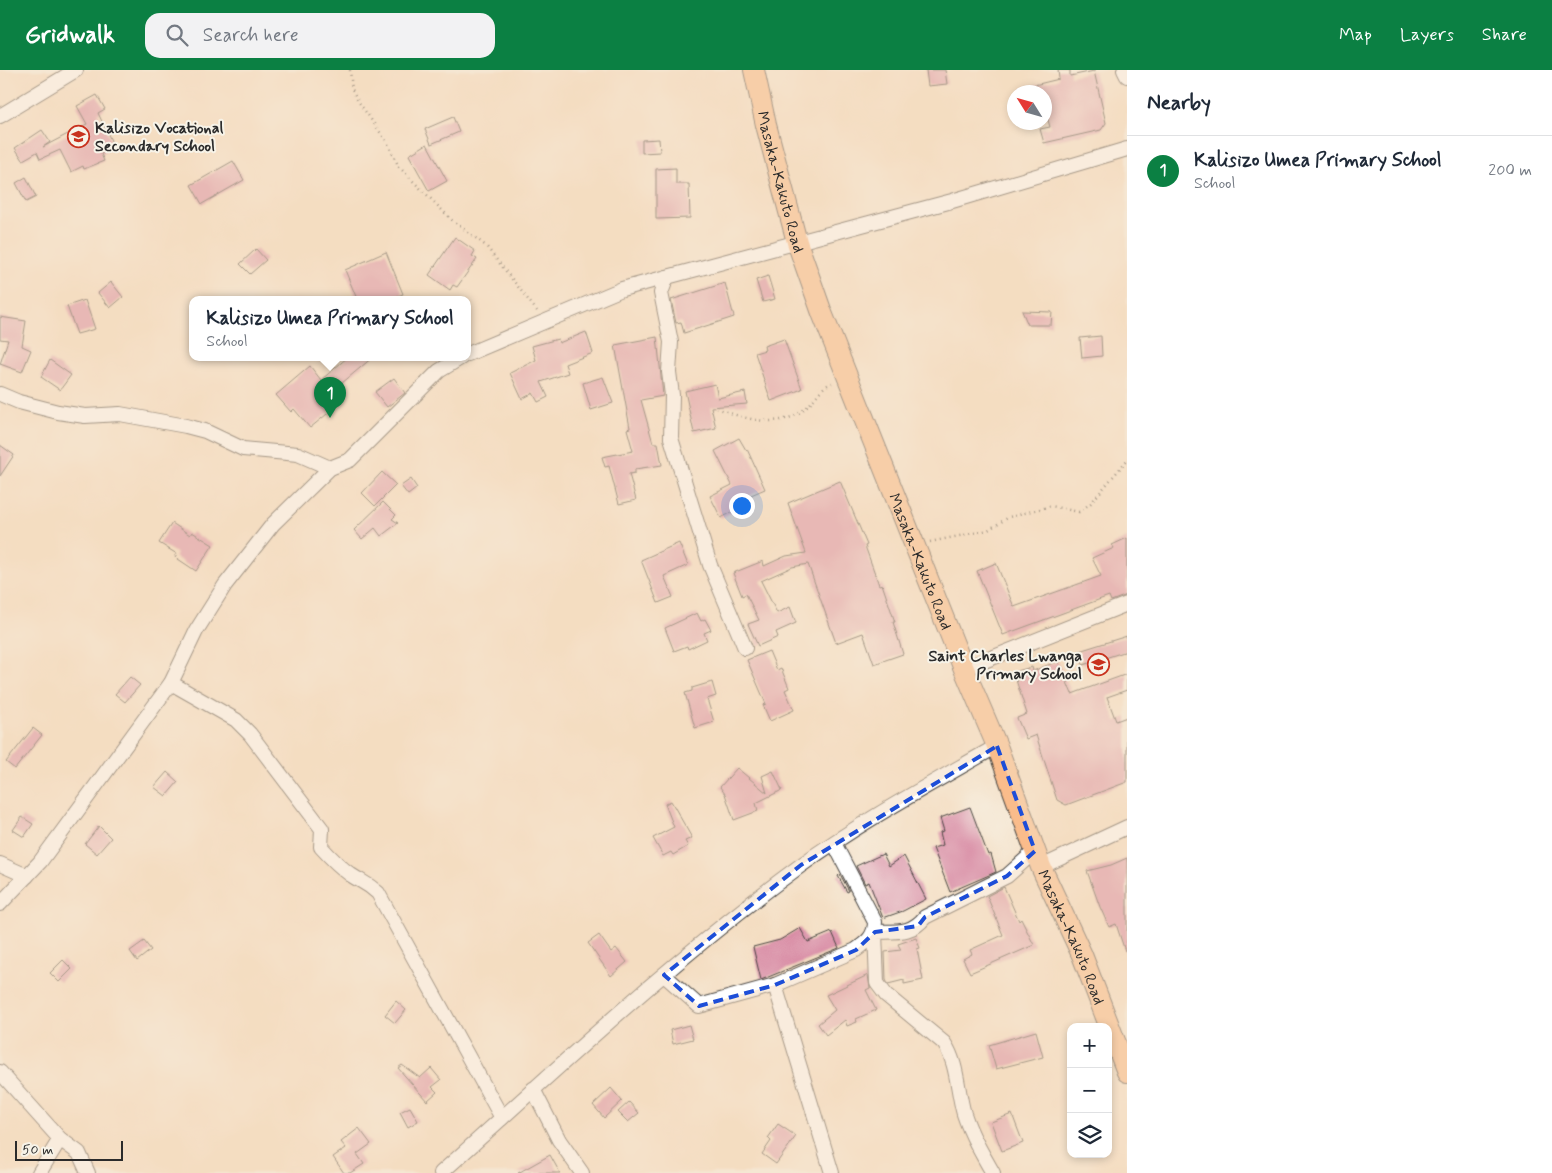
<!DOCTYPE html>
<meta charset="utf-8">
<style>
body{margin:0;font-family:Mynerve,sans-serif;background:#f2f2f3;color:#1f2937}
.controls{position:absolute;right:15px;bottom:15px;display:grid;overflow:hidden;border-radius:10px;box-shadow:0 2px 8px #0003}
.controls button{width:45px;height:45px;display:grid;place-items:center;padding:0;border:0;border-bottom:1px solid #e0e1e3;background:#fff;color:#1f2937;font:25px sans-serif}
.compass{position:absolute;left:1007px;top:15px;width:45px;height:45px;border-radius:50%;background:#fff;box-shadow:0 2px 8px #0003;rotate:307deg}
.scale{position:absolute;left:15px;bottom:12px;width:108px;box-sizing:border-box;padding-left:5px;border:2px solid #2b2b2b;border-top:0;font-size:14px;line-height:18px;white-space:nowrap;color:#2b2b2b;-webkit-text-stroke:4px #f7f3e8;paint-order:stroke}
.you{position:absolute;left:741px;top:435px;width:18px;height:18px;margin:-12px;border:4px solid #fff;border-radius:50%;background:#1a73e8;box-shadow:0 0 0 8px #1a73e833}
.badge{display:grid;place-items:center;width:32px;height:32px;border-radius:50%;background:#0b8043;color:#fff;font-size:16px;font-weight:700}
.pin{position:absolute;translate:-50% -41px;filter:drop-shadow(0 1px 2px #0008)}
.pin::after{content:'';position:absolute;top:26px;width:18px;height:15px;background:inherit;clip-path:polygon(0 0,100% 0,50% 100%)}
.popup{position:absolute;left:189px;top:226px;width:282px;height:65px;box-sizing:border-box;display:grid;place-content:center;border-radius:10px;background:#fff;filter:drop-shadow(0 1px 4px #0005);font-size:16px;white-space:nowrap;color:#747a83}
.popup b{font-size:19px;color:#1f2937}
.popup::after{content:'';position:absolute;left:50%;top:100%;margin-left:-10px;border:10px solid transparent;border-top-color:#fff}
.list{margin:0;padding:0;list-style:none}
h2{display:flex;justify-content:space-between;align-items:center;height:65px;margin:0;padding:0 20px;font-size:21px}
h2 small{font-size:16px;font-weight:400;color:#747a83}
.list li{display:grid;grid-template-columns:32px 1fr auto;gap:15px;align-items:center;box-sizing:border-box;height:70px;padding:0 20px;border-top:1px solid #e0e1e3}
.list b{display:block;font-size:19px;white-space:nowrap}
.list p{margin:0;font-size:16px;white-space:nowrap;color:#747a83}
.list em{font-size:16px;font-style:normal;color:#747a83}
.icon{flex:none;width:28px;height:28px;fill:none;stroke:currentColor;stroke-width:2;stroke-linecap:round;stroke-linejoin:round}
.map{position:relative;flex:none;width:1127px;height:1103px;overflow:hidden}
header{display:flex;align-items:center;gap:30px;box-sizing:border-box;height:70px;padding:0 25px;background:#0b8043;color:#fff}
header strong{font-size:24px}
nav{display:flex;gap:28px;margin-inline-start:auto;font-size:18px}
.search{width:350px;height:45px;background:#f2f2f3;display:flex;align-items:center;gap:12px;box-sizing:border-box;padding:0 18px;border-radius:15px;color:#747a83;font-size:19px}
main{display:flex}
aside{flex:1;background:#fff}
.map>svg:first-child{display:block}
.building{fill:#d98da6}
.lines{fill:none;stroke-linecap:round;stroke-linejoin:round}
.minor-casing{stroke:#494642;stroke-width:16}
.highway-casing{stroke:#494642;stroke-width:22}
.path{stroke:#494642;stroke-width:2.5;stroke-dasharray:1 4;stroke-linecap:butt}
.minor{stroke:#fff;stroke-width:14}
.highway{stroke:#fabc8b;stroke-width:20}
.marked{fill:none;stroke:#1d4ed8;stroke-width:4;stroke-dasharray:10 6;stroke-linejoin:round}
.labels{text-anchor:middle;stroke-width:4;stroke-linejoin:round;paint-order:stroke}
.poi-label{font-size:16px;font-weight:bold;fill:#2b2b2b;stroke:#f7f3e8;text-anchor:start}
.street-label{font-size:16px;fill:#2b2b2b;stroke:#f7f3e8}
</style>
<header>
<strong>Gridwalk</strong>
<div class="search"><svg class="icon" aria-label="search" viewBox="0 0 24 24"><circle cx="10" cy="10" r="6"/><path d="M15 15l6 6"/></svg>Search here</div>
<nav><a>Map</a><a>Layers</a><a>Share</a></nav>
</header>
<main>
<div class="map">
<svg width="1127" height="1103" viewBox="0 0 1127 1103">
<rect width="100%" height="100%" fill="#f7f3e8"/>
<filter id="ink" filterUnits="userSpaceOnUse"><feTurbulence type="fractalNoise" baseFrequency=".02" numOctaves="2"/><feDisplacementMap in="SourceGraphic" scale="10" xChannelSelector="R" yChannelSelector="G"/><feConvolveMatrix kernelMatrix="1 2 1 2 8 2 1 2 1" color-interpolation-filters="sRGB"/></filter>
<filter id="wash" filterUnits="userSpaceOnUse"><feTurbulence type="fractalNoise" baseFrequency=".0096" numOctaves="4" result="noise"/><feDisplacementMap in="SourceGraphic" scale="20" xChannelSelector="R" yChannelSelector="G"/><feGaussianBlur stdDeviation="1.12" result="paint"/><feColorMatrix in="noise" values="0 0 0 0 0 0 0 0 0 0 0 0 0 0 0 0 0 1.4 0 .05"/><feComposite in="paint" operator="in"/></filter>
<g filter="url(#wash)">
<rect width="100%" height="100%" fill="#f4ddc1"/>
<g id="blocks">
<g class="building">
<path d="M926 0H945L947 14 928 16Z"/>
<path d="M1058 0H1070V6L1094 1 1106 53 1101 60 1044 73 1040 59 1050 57 1044 35V22H1023L1022 18 1059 9Z"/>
<path d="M97 25 105 39 98 43 114 77 101 84 104 91 84 99 83 96 71 102 60 80 40 89 37 82 23 90 15 78 42 60 50 72 43 77 87 54 77 36Z"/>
<path d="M453 47 459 62 431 74 425 59Z"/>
<path d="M659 69 660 82 642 83V70Z"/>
<path d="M427 74 447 111 429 121 409 85Z"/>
<path d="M233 91 244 110 202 134 191 115Z"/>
<path d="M676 98V114H689L690 148 656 149V99Z"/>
<path d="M26 107 36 127 26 132 16 113Z"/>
<path d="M455 167 475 181 472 186 477 189 457 217 453 215 450 220 429 205Z"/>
<path d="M256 179 266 190 250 204 240 194Z"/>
<path d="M386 182 403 224 390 229H357L345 200Z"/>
<path d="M768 206 775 229 763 232 756 210Z"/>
<path d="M111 212 123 227 110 238 98 223Z"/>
<path d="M725 213 734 247 684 263 681 252 676 253 671 230Z"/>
<path d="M85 230 95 259 77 264 67 236Z"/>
<path d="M1022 241 1052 242 1051 255H1028Z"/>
<path d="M0 247 26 251 22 276 31 280 22 302 0 294 8 270 0 269Z"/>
<path d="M586 262 593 283 565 294 568 303 541 312 548 327 538 332 533 323 522 329 510 303 536 290 532 276 558 269 559 273Z"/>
<path d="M1101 266 1102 286 1082 288 1080 268Z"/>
<path d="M657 267 663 326 641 330 653 373H658L662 395 635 399V403L629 404 636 430 619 434 609 396 605 397 602 387 633 381 627 359 630 358 615 275Z"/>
<path d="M784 269 802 319 771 331 755 283 765 280 764 276Z"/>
<path d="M348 287H373L329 324 338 335 310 358 294 339 291 342 276 325 310 296 321 310Z"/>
<path d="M50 290 71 305 60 320 41 307Z"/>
<path d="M603 307 613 333 591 340 583 313Z"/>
<path d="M394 308 405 323 387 337 375 322Z"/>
<path d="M715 314 718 328 745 322 747 334 711 337 716 358 694 363 685 321Z"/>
<path d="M739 368 746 380 747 379 765 419 737 431 740 438 721 448 710 426 732 415 715 381Z"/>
<path d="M0 375 14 385 0 406Z"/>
<path d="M382 402 396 415 375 436 362 423Z"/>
<path d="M411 409 417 418 408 425 401 416Z"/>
<path d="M840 411 867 475 865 476 879 515 882 514 895 552H893L903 584 874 594 863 563 836 573 808 494 792 497 761 511 777 543 790 537 796 553 776 562 778 567 758 576 748 554 759 550 746 524 742 526 733 503 763 491 764 496 786 486 806 483 788 433Z"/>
<path d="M383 432 396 445 392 449 398 453 381 466 375 458 362 469 354 460Z"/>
<path d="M172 453 190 465 192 462 213 475 196 501 175 487 177 484 159 473Z"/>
<path d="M1127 468V525L1111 531 1109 526 1003 565 977 501 996 493 1014 537 1101 506 1092 488 1114 478 1112 475Z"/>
<path d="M679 473 688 495 664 506 673 527 658 533 641 490Z"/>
<path d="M697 543 701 551 705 549 711 560 704 563 707 570 688 579 687 576 674 581 665 558Z"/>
<path d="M1127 566V581L1083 595 1079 581Z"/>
<path d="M769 581 777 600 781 598 789 618 785 620 794 640 770 651 763 635 766 634 747 590Z"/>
<path d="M1058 591 1072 624 1127 604V620L1107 627 1116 651 1127 647V712L1066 735 1057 730 1036 665 1026 669 1017 648 1027 644 1016 610 1020 608 1017 601 1032 597 1033 601Z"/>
<path d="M130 607 140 615 125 632 115 624Z"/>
<path d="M712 612 716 626 707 629 714 652 695 658 685 623 692 621V618Z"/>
<path d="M33 658 42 665 15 699 6 692Z"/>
<path d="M737 698 767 723 762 706 773 701 782 720 756 733 758 741 734 750 725 724 720 717Z"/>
<path d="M167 702 178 712 166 726 154 717Z"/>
<path d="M671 731 692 768 685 771 688 776 673 785 671 782 663 786 653 768 674 757 665 734Z"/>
<path d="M970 737 988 785 991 784 996 802 950 822 933 778 943 775 940 762 944 761 940 748Z"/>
<path d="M22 747 33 754 24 767 13 760Z"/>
<path d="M99 756 111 768 97 784 85 774Z"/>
<path d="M883 784 889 796 904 786 926 829 903 841 883 848 869 812 865 814 856 796Z"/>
<path d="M1127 788V881H1125L1116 854 1109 857 1100 837 1087 801 1111 795Z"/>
<path d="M840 804 849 821 847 822 838 806Z"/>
<path d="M1004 817 1019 851 1021 849 1034 875 970 903 963 889 972 884 970 880 1003 865 987 826Z"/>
<path d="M800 858 808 872 832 862 839 878 761 910 753 877 780 870Z"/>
<path d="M599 865 611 882 616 878 627 892 611 906 588 873Z"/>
<path d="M916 868 920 878 917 879 923 910 904 914V910L888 914 886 910 885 882 901 880 898 874Z"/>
<path d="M144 871 151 880 137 891 130 881Z"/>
<path d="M63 890 72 899 59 912 50 903Z"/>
<path d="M868 905 870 918 866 920 876 940 856 949 857 952 847 956 845 950 826 965 818 954 835 940 826 925Z"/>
<path d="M396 931 406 940 395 953 385 945Z"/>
<path d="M689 955 693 969 673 974 670 960Z"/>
<path d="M1036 961 1043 987 996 999 989 975Z"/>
<path d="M402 995 420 1008 431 998 441 1010 432 1017 437 1022 427 1031 398 998Z"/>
<path d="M611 1018 622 1031 604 1048 593 1035Z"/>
<path d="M629 1032 639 1043 628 1052 618 1042Z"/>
<path d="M410 1037 418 1051 408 1057 400 1042Z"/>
<path d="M1012 1044 1023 1073 1002 1081 991 1052Z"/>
<path d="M778 1054 796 1066 776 1094 762 1084 771 1071 768 1068Z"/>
<path d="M359 1058 371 1074 357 1084 364 1094 350 1103H344L333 1087 346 1078 341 1072Z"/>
<path d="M550 1085 560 1103H518Z"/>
</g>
</g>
</g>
<g filter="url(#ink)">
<use href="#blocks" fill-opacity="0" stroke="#494642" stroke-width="1"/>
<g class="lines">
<defs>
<g id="minor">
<path d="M1124 0 1127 6"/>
<path d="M0 46 76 0"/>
<path d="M667 207 661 223 671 272 669 302 672 325 671 368 710 495 745 578"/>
<path d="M468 284 622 219 952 131 1127 79"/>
<path d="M0 324 19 332 58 342 85 346 120 344 186 356 205 361 243 379 298 384 330 398"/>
<path d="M964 599 1127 534"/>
<path d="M171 613 236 650 250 664 322 759 321 777C330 787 340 797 351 805 363 813 366 812 378 823L502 1048"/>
<path d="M0 794 27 806"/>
<path d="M1041 797 1127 757"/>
<path d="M0 834 40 792 171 613 196 561 225 515 273 454 330 398 350 390 439 301 462 287"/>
<path d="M664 905 699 936 775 915 856 880C867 872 875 866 875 852L834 773"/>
<path d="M775 915 832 1103"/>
<path d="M0 1002 60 1069 79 1083 88 1103"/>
<path d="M533 1019 559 1070 582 1103"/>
<path d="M39 1103 60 1069"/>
<path d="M441 1103C558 998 673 889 800 796 862 751 931 714 997 676"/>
<path d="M993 1103C982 1084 971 1065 964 1044 957 1020 958 994 944 973L886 925 877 913 875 862C895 861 911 865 925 847L1007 806 1035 781"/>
</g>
<g id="highway">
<path id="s1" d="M754 0 766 55 797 172 822 243 964 599 997 676 1041 797 1082 885 1127 1002"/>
</g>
</defs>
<use href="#minor" class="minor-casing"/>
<use href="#highway" class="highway-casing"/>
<g class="path">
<path d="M350 0 352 19 358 31 387 72 399 97 452 150 486 176 537 241"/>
<path d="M717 338C744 349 781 361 807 337 816 329 820 317 832 313"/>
<path d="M930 472 988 460 1009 447 1051 436 1079 442 1091 433 1127 390"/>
</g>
<use href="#minor" class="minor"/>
<use href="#highway" class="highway"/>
</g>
</g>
<path d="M0 0H1127V1103H0ZM997 676 1035 781 1007 806 925 847 918 856 875 862 856 880 775 915 699 936 664 905 801 795Z" fill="#f4ddc1" fill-opacity=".55" fill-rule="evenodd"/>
<path class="marked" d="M997 676 1035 781 1007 806 925 847 918 856 875 862 856 880 775 915 699 936 664 905 801 795Z"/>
<defs>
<symbol id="school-ring" viewBox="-11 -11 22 22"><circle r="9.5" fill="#f7f3e8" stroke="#c8321e" stroke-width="1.5"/><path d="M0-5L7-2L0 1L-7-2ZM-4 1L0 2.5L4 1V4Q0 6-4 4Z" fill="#c8321e"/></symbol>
</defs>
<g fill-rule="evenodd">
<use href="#school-ring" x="66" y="54" width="25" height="25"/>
<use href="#school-ring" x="1086" y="582" width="25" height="25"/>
</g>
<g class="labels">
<g class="poi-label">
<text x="95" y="63">Kalisizo Vocational<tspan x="95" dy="18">Secondary School</tspan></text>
<text x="1082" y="591" text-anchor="end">Saint Charles Lwanga<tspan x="1082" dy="18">Primary School</tspan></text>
</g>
<g class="street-label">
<text dy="6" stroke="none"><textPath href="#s1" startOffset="115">Masaka-Kakuto Road</textPath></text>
<text dy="6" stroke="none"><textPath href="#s1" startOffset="520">Masaka-Kakuto Road</textPath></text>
<text dy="6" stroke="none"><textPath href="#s1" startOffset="925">Masaka-Kakuto Road</textPath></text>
</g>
</g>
</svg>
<div class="controls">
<button>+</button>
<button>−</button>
<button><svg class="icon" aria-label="layers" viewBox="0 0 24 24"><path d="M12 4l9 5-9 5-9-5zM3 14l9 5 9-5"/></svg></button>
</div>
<svg class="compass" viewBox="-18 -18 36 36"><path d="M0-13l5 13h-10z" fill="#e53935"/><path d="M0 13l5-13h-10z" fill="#747a83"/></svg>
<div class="scale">50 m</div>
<div class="you"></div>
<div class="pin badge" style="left:330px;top:348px">1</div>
<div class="popup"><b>Kalisizo Umea Primary School</b>School</div>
</div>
<aside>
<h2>Nearby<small></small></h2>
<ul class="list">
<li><span class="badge">1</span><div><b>Kalisizo Umea Primary School</b><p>School</p></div><em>200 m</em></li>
</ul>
</aside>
</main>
